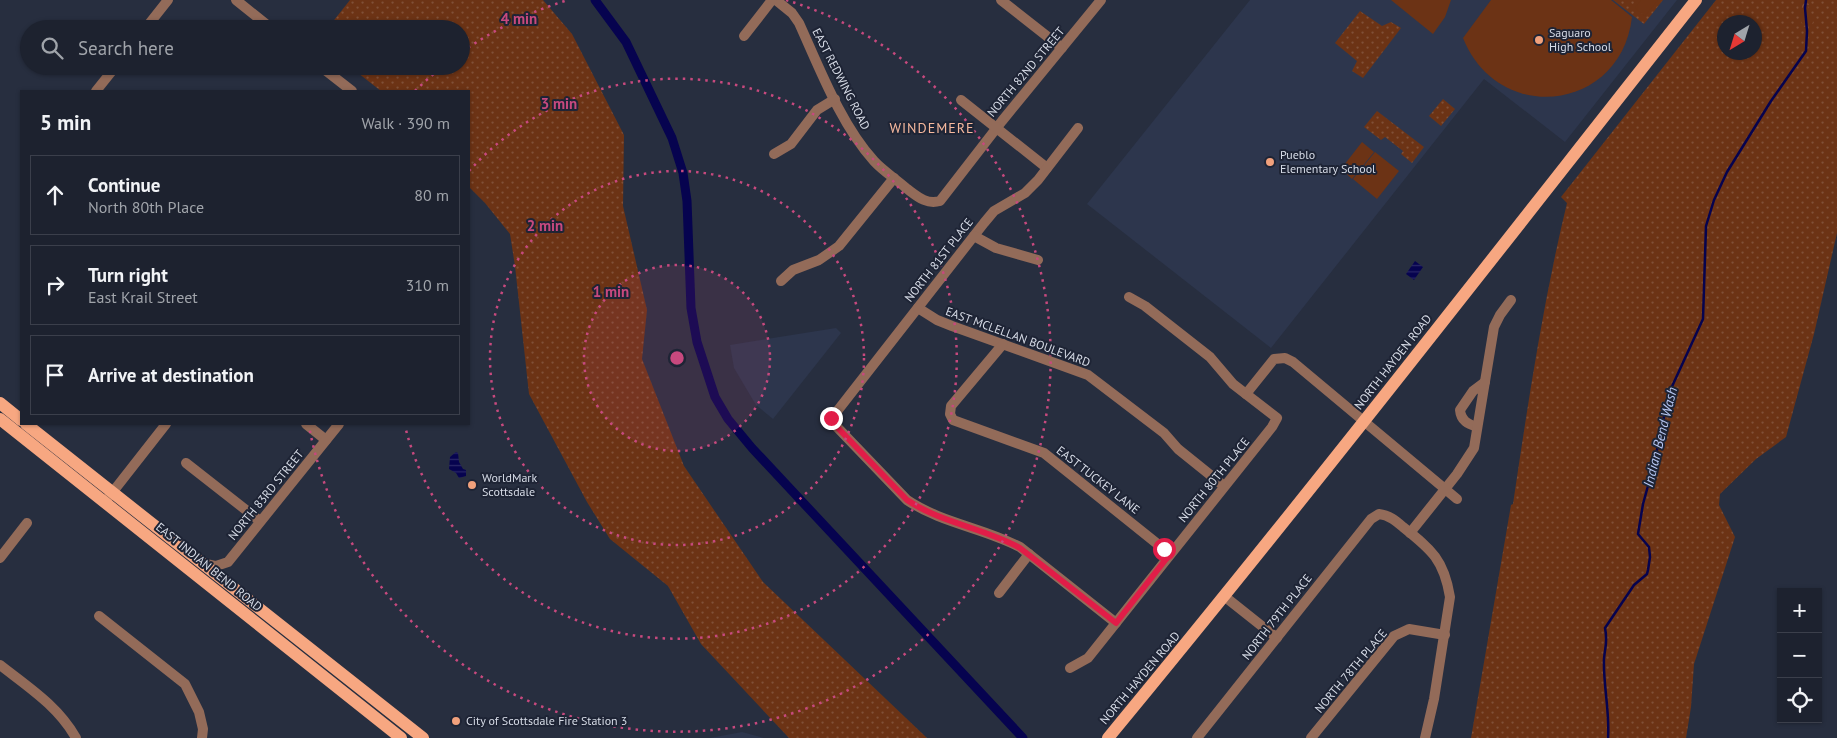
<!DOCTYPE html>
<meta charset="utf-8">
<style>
body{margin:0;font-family:"PT Sans",sans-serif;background:#252a37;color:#f1f3f6}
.controls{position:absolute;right:15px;bottom:15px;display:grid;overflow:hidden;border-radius:0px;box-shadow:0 1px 4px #0004}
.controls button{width:45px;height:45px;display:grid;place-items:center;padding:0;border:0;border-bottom:1px solid #3b3f4b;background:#1d222f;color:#f1f3f6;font:25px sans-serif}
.compass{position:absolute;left:1717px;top:15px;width:45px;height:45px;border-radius:50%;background:#1d222f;box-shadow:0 1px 4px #0004;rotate:218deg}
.stop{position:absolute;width:15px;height:15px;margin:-11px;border:4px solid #e11d48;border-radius:50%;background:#fff}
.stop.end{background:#e11d48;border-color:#fff;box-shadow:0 1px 5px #0008}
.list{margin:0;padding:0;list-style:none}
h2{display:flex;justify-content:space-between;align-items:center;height:65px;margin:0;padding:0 20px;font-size:21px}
h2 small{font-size:16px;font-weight:400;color:#a0a4aa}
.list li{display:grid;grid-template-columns:32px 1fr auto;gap:15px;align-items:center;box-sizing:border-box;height:80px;margin:0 10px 10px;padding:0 10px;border:1px solid #3b3f4b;border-radius:0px}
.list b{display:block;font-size:19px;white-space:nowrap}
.list p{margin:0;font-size:16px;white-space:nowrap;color:#a0a4aa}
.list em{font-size:16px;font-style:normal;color:#a0a4aa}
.icon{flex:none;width:28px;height:28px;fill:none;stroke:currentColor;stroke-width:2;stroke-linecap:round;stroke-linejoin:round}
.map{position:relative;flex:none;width:1837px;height:738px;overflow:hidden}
.search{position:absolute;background:#1d222f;box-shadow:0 1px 4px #0004;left:20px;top:20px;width:450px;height:55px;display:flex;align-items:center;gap:12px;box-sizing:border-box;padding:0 18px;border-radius:28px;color:#a0a4aa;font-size:19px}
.panel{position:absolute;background:#1d222f;box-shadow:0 1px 4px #0004;left:20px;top:90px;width:450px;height:335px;border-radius:0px}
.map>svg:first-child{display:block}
.built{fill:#2d364d}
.green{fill:url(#green-dots);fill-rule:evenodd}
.forest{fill:url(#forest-crowns)}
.pitch{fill:#6c3315}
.water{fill:url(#water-rules)}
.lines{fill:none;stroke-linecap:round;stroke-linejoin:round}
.stream{stroke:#06034f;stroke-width:2.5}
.canal{stroke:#06034f;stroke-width:9}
.minor{stroke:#936b59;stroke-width:10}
.major{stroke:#f7a781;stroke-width:12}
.route{stroke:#e11d48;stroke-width:6}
.ring{fill:none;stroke:#c7497e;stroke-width:2.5;stroke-dasharray:2.5 5}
.poi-dot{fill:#f1a17c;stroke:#1e2435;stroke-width:2}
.labels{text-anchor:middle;stroke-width:4;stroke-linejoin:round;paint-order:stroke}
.poi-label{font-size:12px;fill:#d7dce7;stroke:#1e2435;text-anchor:start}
.street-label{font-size:12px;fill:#d7dce7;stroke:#1e2435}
.neighbourhood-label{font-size:14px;letter-spacing:1px;fill:#f6b99e;stroke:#1e2435}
.water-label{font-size:14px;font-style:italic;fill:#b7c7f2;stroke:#1e2435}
.centre{fill:#c7497e;stroke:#1e2435;stroke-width:2.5}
.ring-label{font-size:15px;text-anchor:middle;font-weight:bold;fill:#c7497e;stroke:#1e2435;stroke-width:4;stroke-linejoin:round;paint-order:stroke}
</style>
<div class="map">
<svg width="1837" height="738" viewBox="0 0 1837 738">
<defs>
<pattern id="green-dots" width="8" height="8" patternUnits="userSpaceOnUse" patternTransform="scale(1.25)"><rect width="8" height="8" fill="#6c3315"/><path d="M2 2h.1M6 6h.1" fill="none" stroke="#805037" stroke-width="1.8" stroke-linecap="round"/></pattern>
<pattern id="forest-crowns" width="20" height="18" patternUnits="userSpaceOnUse" patternTransform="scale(1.25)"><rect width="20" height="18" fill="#6c3315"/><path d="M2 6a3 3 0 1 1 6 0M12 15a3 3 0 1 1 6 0" fill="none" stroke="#805037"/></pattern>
<pattern id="water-rules" width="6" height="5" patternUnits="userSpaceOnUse" patternTransform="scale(1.25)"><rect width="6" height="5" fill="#06034f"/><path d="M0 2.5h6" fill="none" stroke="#2a2768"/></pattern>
</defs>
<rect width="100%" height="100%" fill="#272e3f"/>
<g class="built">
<path d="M1250 0H1677L1565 142 1484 79 1271 348 1087 204Z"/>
<path d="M836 328 841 333 773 419 756 405 734 368 730 345Z"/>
<path d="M742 732 764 738H710Z"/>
</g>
<g class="green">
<path d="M350 0H543L572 34 624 135 623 206 647 310 642 359 684 466 763 582 927 738H789L701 644 668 586 610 539 587 502 529 394 515 266 510 234 485 203 469 187V91H381L349 66H461V29H327Z"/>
<path d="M1613 0H1663L1644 24Z"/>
<path d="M1716 0H1837V233L1814 334 1786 437 1756 459 1720 494 1719 505 1735 537 1694 664 1691 707 1686 738H1471L1511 505 1513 504C1528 403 1543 302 1567 203L1561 197ZM1724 22H1754V52H1724Z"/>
<path d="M1360 11 1382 26 1391 22 1401 28 1363 78 1352 71 1357 61 1335 43Z"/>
<path d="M1443 99 1455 109 1441 126 1429 116Z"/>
<path d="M1377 111 1424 147 1412 163 1401 154 1403 151 1385 137 1381 140 1364 127Z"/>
</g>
<path class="forest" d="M1800 0H1811L1808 6 1813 22 1811 26 1804 27C1799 17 1797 10 1800 0Z"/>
<g class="pitch">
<path d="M1391 0H1451L1445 17 1433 34Z"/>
<path d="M1491 0H1611L1632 17C1621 112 1498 126 1463 38Z"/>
<path d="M1641 0H1658L1645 16 1635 8Z"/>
<path d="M1362 142 1374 152 1352 179 1341 169Z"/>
<path d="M1375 152 1399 171 1377 199 1353 179Z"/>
</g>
<g class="water">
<path d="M1415 261 1423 267 1414 280 1406 274Z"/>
<path d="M456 452 458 453 459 462 463 469 466 470V476L459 478 456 473 449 469 450 457Z"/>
</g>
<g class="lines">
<path class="stream" d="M1608 738C1610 712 1603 685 1604 659 1605 646 1608 642 1605 628L1634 585 1647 574 1648 570 1650 557 1649 547 1638 534 1643 504 1654 464 1669 393 1703 319 1706 226 1714 200 1727 172 1771 101 1806 51 1807 31 1805 8 1806 0"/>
<path class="canal" d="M595 0 626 42 672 138 683 173 687 201 691 308 697 342 715 397 728 419 752 448 1023 738"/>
<g class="minor">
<path d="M236 0 272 29"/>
<path d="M776 0 792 13 799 23C819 67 841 125 874 161 883 171 896 179 906 188 917 196 926 205 940 201L1002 121 1101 0"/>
<path d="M1001 0 1062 48"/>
<path d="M145 29 168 0"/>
<path d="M744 36 772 0"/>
<path d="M320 66 352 91"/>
<path d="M96 91 116 66"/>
<path d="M961 100 1047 168"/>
<path d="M1078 128 1038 180 1025 193 994 211 984 223 831 419 836 426 907 500C941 523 984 528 1020 547L1116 623"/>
<path d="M774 154 791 144 817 110 835 99"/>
<path d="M974 236 996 248 1038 260"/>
<path d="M781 281 793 270 819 260 839 246 894 178"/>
<path d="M918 308 937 320 952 326 1088 375 1164 433 1178 449 1224 486"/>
<path d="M1003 344 951 406 950 414 953 420 1044 453 1170 554"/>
<path d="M1246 394 1274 359 1285 358 1293 362 1457 499"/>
<path d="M306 424 326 440"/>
<path d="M1477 427C1468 424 1461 421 1460 410L1473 391 1485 382"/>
<path d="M186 463 260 521"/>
<path d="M108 498 166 424"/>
<path d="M1410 533 1457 474 1474 448 1494 327 1500 315 1511 300"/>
<path d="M0 558 27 523"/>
<path d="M203 563 216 566 228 562 339 424"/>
<path d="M999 593 1029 554"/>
<path d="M1224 596 1277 638"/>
<path d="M99 616 185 684 199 712 203 729 202 738"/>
<path d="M0 665C28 687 58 706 76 738"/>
<path d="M1070 668 1088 658 1272 427 1277 418 1233 384 1210 357 1145 306 1129 297"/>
<path d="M1197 738 1371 519 1379 514C1389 515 1396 521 1403 527 1432 550 1444 560 1450 597L1434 699 1425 738"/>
<path d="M1311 738 1394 636 1409 629 1445 635"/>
</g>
<g class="major">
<path d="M0 403 21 420"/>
<path d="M0 419 401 738"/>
<path d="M26 424 423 738"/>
<path d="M1108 738C1308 496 1501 247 1696 0"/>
</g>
</g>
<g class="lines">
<path class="route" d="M831 418 836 426 907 500C941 523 984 528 1020 548L1116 623 1170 554 1164 549"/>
</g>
<circle cx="677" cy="358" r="93" fill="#c7497e" fill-opacity=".12"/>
<g class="ring">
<circle cx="677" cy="358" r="93"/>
<circle cx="677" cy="358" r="187"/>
<path d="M469 171A280 280 0 1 1 405 426"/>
<path d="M415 91A374 374 0 0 1 442 67M462 52A374 374 0 0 1 568 0M786 0A374 374 0 1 1 309 426"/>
</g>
<g class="poi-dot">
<circle cx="1539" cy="40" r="5"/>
<circle cx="1270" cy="162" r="5"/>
<circle cx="472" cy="485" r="5"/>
<circle cx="456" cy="721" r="5"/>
</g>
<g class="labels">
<g class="poi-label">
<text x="1549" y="37">Saguaro<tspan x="1549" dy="14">High School</tspan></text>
<text x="1280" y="159">Pueblo<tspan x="1280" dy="14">Elementary School</tspan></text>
<text x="482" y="482">WorldMark<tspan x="482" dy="14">Scottsdale</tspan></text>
<text x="466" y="725">City of Scottsdale Fire Station 3</text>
</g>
<g class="street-label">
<text transform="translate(1026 72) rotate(-50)" y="4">NORTH 82ND STREET</text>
<text transform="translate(841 79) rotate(63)" y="4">EAST REDWING ROAD</text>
<text transform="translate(939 260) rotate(-52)" y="4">NORTH 81ST PLACE</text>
<text transform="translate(1018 337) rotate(20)" y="4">EAST MCLELLAN BOULEVARD</text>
<text transform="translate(1393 362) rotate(-52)" y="4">NORTH HAYDEN ROAD</text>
<text transform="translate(1098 480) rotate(38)" y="4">EAST TUCKEY LANE</text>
<text transform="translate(1214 480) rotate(-51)" y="4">NORTH 80TH PLACE</text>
<text transform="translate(266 495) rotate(-51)" y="4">NORTH 83RD STREET</text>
<text transform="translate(209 567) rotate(39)" y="4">EAST INDIAN BEND ROAD</text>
<text transform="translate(1277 617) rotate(-52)" y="4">NORTH 79TH PLACE</text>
<text transform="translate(1351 671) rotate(-50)" y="4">NORTH 78TH PLACE</text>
<text transform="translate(1140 678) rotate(-50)" y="4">NORTH HAYDEN ROAD</text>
</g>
<g class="neighbourhood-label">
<text x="932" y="133">WINDEMERE</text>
</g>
<g class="water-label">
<text transform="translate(1660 437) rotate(-76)" y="5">Indian Bend Wash</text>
</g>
</g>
<circle cx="677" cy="358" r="8" class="centre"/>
<g class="ring-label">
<text x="519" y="24">4 min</text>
<text x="559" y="109">3 min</text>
<text x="545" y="231">2 min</text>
<text x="611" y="297">1 min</text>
</g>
</svg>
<div class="controls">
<button>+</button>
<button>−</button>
<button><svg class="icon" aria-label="locate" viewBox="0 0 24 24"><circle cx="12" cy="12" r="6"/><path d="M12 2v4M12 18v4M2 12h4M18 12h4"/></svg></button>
</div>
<svg class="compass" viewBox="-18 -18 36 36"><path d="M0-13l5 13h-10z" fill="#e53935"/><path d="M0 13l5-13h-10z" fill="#a0a4aa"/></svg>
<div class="stop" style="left:1164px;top:549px"></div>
<div class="stop end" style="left:831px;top:418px"></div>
<div class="search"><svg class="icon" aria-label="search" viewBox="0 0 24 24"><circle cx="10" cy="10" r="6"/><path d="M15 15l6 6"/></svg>Search here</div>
<section class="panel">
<h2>5 min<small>Walk · 390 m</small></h2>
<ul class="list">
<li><svg class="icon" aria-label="ahead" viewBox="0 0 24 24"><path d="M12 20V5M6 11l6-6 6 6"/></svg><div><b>Continue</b><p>North 80th Place</p></div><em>80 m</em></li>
<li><svg class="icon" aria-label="right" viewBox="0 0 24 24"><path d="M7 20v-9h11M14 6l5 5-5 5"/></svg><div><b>Turn right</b><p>East Krail Street</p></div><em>310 m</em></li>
<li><svg class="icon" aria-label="arrive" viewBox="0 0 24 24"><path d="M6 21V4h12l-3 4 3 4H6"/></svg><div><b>Arrive at destination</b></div></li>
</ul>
</section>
</div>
